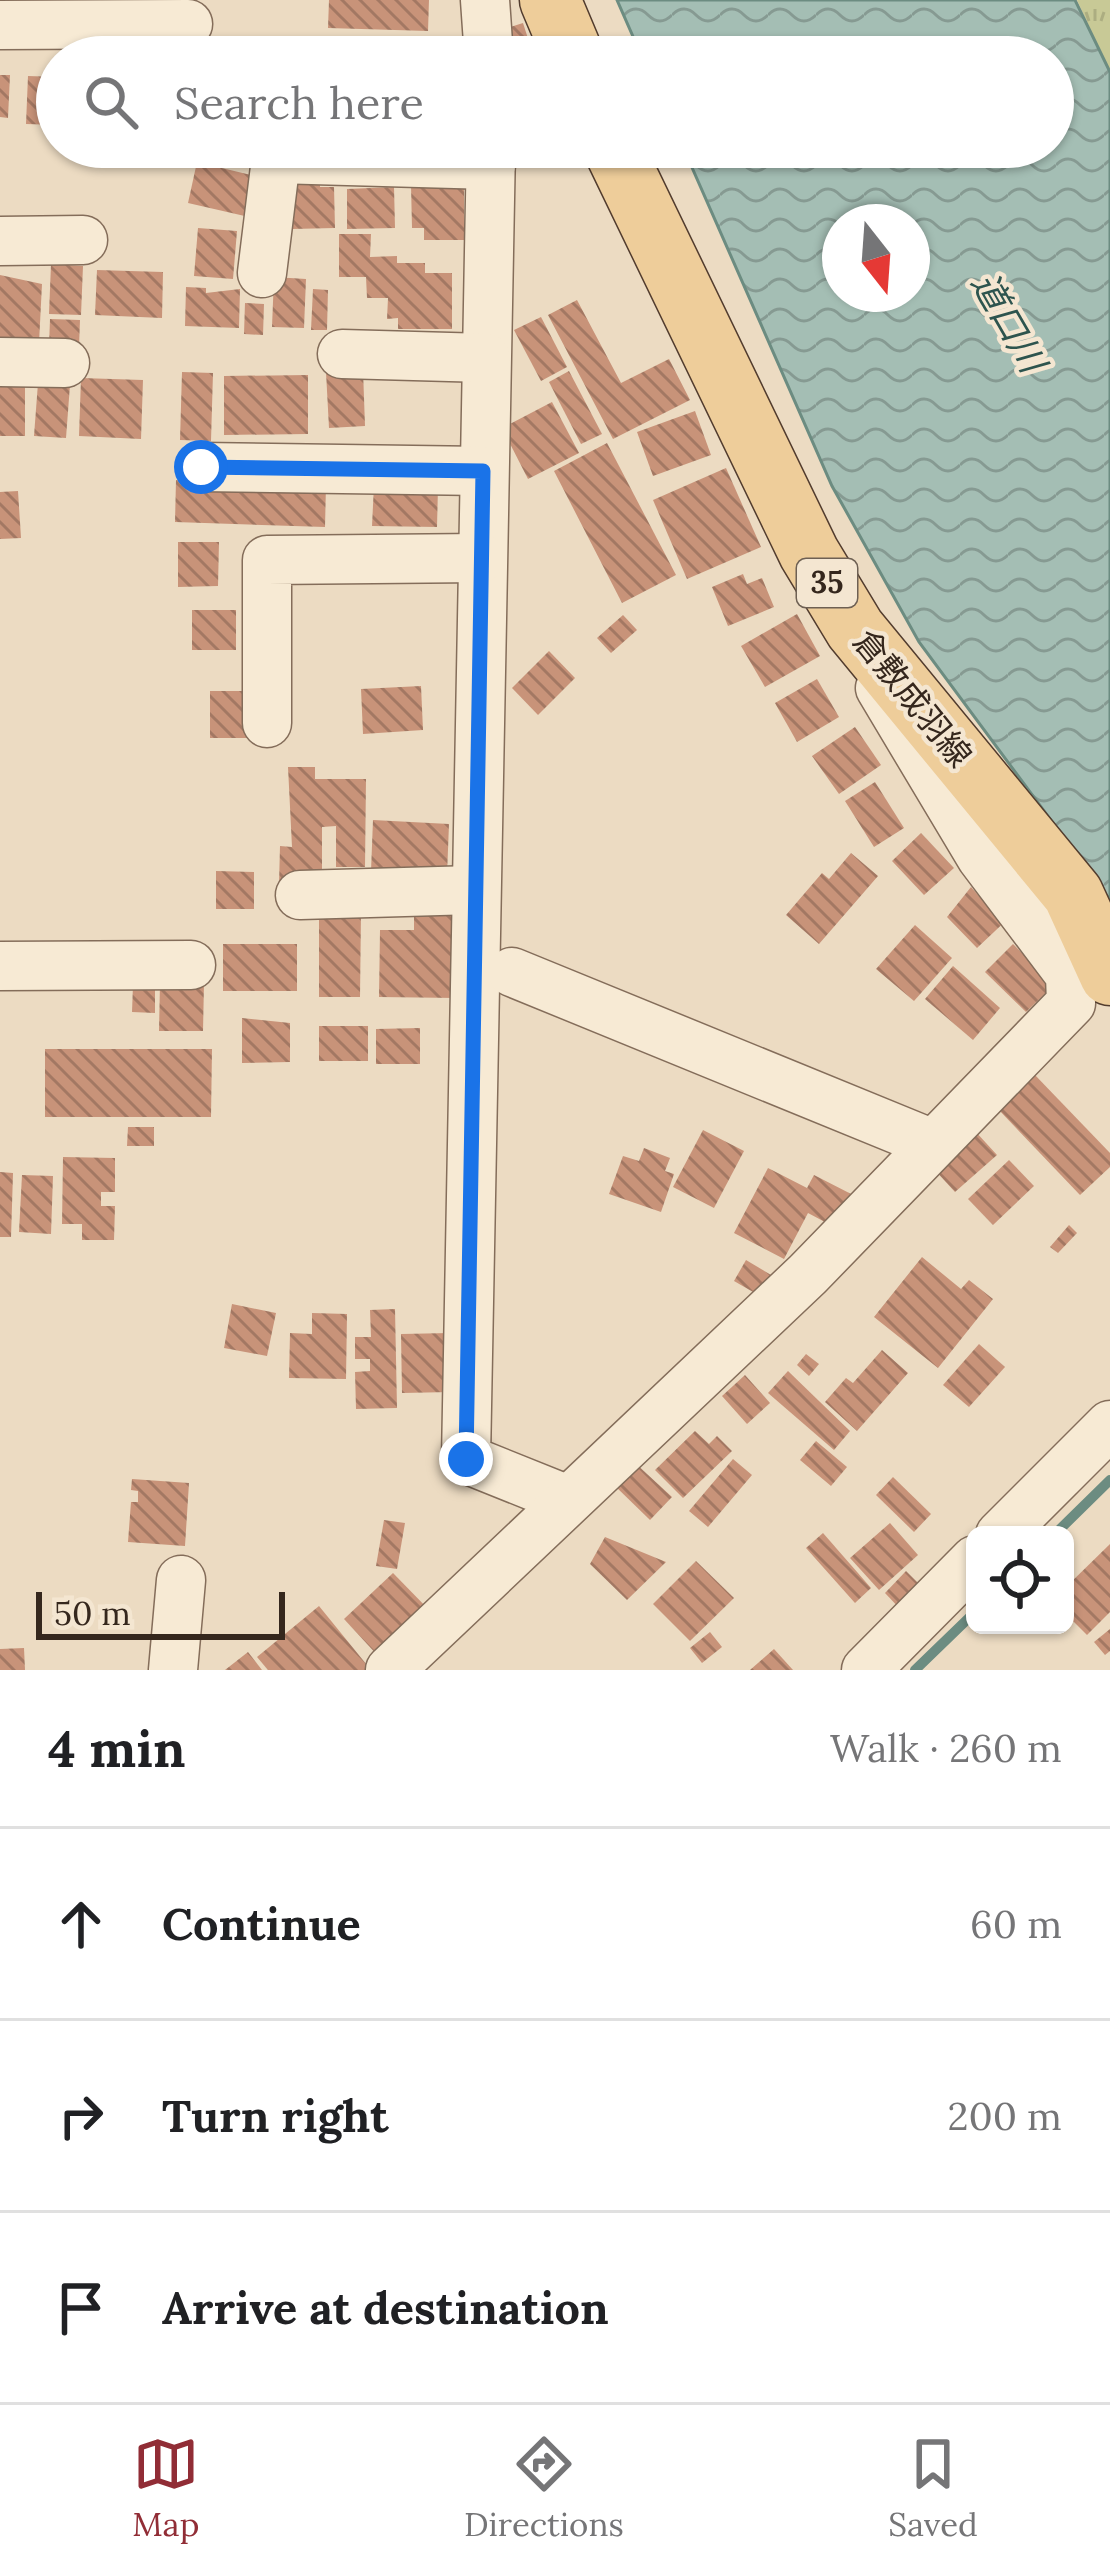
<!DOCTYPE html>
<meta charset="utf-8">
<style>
body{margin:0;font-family:Lora,"Noto Sans JP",serif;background:#f6f6f6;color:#202124}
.controls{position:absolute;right:36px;bottom:36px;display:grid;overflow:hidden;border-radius:18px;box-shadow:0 3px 9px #0004}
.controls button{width:108px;height:108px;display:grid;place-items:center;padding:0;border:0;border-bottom:3px solid #e0e0e0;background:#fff;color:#202124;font:60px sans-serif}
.compass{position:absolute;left:822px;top:204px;width:108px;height:108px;border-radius:50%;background:#fff;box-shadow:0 3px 9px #0004;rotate:163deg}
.scale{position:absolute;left:36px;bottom:30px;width:249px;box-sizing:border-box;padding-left:12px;border:6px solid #35271d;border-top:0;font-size:33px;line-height:42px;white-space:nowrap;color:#35271d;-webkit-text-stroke:9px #f4e6d1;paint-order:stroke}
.stop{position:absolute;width:36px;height:36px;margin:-27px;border:9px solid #1a73e8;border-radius:50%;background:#fff}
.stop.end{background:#1a73e8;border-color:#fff;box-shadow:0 3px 12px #0008}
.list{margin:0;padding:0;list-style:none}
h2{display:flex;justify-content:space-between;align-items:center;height:156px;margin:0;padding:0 48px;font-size:51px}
h2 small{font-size:39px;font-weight:400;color:#757577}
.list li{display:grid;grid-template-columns:78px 1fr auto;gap:36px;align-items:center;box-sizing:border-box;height:192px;padding:0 48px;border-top:3px solid #e0e0e0}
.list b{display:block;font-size:45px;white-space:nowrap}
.list em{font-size:39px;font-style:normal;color:#757577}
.icon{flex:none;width:66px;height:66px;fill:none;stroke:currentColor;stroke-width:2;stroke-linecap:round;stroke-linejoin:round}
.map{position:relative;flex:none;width:1110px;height:1670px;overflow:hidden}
.search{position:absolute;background:#fff;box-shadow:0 3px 9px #0004;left:36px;right:36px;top:36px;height:132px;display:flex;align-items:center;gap:30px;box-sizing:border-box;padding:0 42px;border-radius:66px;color:#757577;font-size:45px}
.sheet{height:732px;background:#fff}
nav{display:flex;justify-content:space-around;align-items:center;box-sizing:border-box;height:168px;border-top:3px solid #e0e0e0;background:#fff;font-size:33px;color:#757577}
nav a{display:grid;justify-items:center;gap:6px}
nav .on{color:#912d36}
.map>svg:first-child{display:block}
.grass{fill:url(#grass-tufts)}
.water{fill:url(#water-waves);stroke:#6c8c81;stroke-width:3;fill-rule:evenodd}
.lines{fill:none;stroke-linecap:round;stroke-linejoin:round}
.stream{stroke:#6c8c81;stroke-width:10}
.building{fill:url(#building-back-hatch)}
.minor-casing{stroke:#846d5a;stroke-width:51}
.major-casing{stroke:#523c2e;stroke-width:63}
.minor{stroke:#f7ead4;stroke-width:48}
.major{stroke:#eecd9a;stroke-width:60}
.route{stroke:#1a73e8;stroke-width:15}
.labels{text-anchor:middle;stroke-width:9;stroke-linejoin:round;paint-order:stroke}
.shield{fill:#f4e6d1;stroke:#6e6053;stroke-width:3}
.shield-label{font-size:30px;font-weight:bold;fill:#35271d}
.street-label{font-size:33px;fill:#35271d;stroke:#f4e6d1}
.water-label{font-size:36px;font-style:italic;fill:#2d544e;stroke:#f4e6d1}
</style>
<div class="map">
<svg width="1110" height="1670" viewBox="0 0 1110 1670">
<defs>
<pattern id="grass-tufts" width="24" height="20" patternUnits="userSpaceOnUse" patternTransform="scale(3)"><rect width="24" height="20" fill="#c8c996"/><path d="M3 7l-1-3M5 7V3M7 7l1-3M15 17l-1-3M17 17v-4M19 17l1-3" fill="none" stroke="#acad81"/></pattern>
<pattern id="water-waves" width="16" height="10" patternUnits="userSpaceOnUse" patternTransform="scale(3)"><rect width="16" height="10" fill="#a4beb4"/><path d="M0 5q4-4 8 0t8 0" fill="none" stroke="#869a92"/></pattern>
<pattern id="building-back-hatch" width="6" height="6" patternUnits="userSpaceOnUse" patternTransform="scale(3)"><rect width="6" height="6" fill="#c89379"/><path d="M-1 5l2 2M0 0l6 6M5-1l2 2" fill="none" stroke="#a37863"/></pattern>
</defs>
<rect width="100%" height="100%" fill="#ecdbc2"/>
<path class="grass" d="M1077 0H1110V72Z"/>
<path class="water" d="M617 0H1075L1110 72V900L919 642 832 486 683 147H1053V57H642ZM840 222H912V294H840Z"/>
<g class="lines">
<g class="stream">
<path d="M1054 1535 1110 1480"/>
<path d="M915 1670 975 1612"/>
</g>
</g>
<g class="building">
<path d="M329 0H429L428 31 328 28Z"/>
<path d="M523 23 534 57H502L494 32Z"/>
<path d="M218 43 264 51 263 57H216Z"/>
<path d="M0 75H10L8 118 0 117Z"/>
<path d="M28 76 57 77V125L26 124Z"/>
<path d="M214 147H257L254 158Z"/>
<path d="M197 162 259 177 249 217 188 203Z"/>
<path d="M291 174H320V187H334L335 228 292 229Z"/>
<path d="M464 184V240H424V228H412L411 185Z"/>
<path d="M394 187 395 228 347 229V189Z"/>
<path d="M198 228 237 231 233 279 194 276Z"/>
<path d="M339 234H371L370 257 397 256V263H425V273H452V329H398V318L387 319 388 298H367L366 277H339Z"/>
<path d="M51 264 83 266 81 315 49 314Z"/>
<path d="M97 270 163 272 162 318 95 315Z"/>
<path d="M0 275 42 284 39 343 0 342Z"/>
<path d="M274 277 306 279 304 328 272 327Z"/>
<path d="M186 287 206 288V293L240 289 239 328 185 326Z"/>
<path d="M313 289 328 290 327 330H311Z"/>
<path d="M577 300 621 383 669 359 690 400 613 439 548 315Z"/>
<path d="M245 303 264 304 263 335 244 334Z"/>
<path d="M541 317 567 367 541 381 514 330Z"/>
<path d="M50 319 80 320 79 347 49 346Z"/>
<path d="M363 370 365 426 329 428 326 372Z"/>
<path d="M569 371 602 434 581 444 549 382Z"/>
<path d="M182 372 213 373 211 441 180 440Z"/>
<path d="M308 375V434L224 435V376Z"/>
<path d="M81 378 143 380 141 439 79 436Z"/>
<path d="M38 383 70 385 66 438 34 436Z"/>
<rect x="0" y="387" width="25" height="49"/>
<path d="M552 402 579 453 528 479 502 428Z"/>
<path d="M695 411 711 455 653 476 637 432Z"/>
<path d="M607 443 676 575 622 603 554 471Z"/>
<path d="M726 468 761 547 687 579 653 500Z"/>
<path d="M176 480 326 485 325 527 175 522Z"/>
<path d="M374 485 438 487 437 527 372 526Z"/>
<path d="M18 491 21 538 0 539V492Z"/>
<path d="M178 542H219L218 586 178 587Z"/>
<path d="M743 574 747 584 762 578 774 607 728 626 712 587Z"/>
<rect x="192" y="610" width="44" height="40"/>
<path d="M797 614 820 656 765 687 741 646Z"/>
<path d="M623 615 637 630 611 653 597 638Z"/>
<path d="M549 651 575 678 538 715 512 688Z"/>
<path d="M817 679 839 717 797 742 775 703Z"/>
<path d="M421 686 423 730 363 734 361 689Z"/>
<path d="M210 691H248L247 738H210Z"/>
<path d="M855 727 881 765 839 794 812 756Z"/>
<path d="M288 767H315V779H366L365 867H336V826L322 827V884H279L280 846 292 847Z"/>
<path d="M875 782 904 828 874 847 845 801Z"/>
<path d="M373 820 449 824 447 875 371 871Z"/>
<path d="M921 833 954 868 924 895 892 861Z"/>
<path d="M851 853 878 876 819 944 786 915 822 873 829 879Z"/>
<path d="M216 871 254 872V909H216Z"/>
<path d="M971 887 979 896 987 888 1012 915 977 948 947 917Z"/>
<path d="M319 911 361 912 360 997H319Z"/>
<path d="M414 914H456V998L379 997 380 930H414Z"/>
<path d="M915 925 952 958 914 1001 876 969Z"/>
<rect x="223" y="944" width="74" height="47"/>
<path d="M1013 944 1054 985 1026 1012 985 972Z"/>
<path d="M953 966 1000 1008 973 1040 925 999Z"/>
<path d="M160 983H204L203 1031H159Z"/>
<path d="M133 985H155V1013L132 1012Z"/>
<path d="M242 1018 290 1023V1062L242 1063Z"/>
<rect x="319" y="1026" width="49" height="35"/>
<path d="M420 1028V1064H376V1029Z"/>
<path d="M45 1049H212L211 1117H45Z"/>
<path d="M1034 1074 1110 1153V1167L1080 1195 997 1108Z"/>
<path d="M128 1127H154V1146H127Z"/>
<path d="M703 1130 744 1151 714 1208 673 1187Z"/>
<path d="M975 1131 997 1155 955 1192 933 1168Z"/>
<path d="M644 1148 670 1158 665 1171 674 1174 661 1212 609 1194 623 1156 639 1161Z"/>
<path d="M63 1157 115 1158V1192H101V1206H115L114 1240H82V1224H62Z"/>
<path d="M1009 1160 1034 1186 993 1225 968 1199Z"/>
<path d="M768 1168 807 1188 814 1175 857 1197 840 1230 808 1213 784 1259 734 1233Z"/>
<path d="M0 1172 13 1173 11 1237H0Z"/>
<path d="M22 1175 53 1176 51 1234 19 1232Z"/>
<path d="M1069 1225 1077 1233 1058 1253 1050 1247Z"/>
<path d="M922 1257 961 1289 969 1280 993 1299 938 1368 874 1317Z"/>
<path d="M746 1260 781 1281 769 1301 734 1281Z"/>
<path d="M232 1304 276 1313 267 1356 224 1348Z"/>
<path d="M395 1309 397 1408 356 1409 355 1372 370 1371V1359H355V1337H371L370 1310Z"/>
<path d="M312 1313 347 1314 346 1379 289 1378 290 1333 312 1334Z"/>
<path d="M450 1333 451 1392 402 1393 401 1334Z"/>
<path d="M979 1344 1005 1367 969 1407 943 1385Z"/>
<path d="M882 1350 908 1373 857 1431 825 1402 846 1378 853 1383Z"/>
<path d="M806 1354 819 1364 809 1376 797 1365Z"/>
<path d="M788 1371 850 1431 834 1450 768 1393Z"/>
<path d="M745 1375 770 1403 747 1424 722 1396Z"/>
<path d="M695 1431 709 1444 717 1436 732 1451 683 1498 655 1470Z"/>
<path d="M816 1441 847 1467 831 1486 800 1460Z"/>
<path d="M733 1459 752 1475 708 1527 689 1511Z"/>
<path d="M634 1462 672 1497 650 1520 613 1484Z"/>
<path d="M893 1477 931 1514 914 1532 876 1495Z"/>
<path d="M132 1479 189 1483 185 1546 128 1542 131 1502H138V1491L131 1490Z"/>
<path d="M384 1520 405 1523 397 1569 376 1566Z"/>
<path d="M890 1523 918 1555 879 1590 850 1558Z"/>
<path d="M823 1533 871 1588 855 1603 806 1548Z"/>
<path d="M605 1537 666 1562 627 1600 590 1564Z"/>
<path d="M1110 1544V1612L1087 1635 1065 1613V1588Z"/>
<path d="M696 1561 734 1598 690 1641 653 1604Z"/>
<path d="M906 1571 924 1589 902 1611 885 1593Z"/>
<path d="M393 1573 432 1613 380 1658 344 1619Z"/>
<path d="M319 1606 371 1670H268L257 1657Z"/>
<path d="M1110 1629V1651L1105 1655 1094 1642Z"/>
<path d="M710 1632 722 1647 702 1663 690 1648Z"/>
<path d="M24 1648 25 1670H0V1649Z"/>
<path d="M774 1649 793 1670H750Z"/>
<path d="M248 1652 262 1670H225Z"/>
</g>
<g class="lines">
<defs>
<g id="minor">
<path d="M485 0 489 57"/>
<path d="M0 25 188 24"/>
<path d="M278 147 276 159 491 165"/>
<path d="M491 147 466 1459 568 1500"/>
<path d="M0 241 83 240"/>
<path d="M262 273 276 159"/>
<path d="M342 354 486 358"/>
<path d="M0 362 65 363"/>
<path d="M201 467 483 471"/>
<path d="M267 723V560L481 558"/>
<path d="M300 895 474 890"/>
<path d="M0 966 191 965"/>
<path d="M512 972 933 1144"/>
<path d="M1000 1535 1110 1425"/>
<path d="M173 1670 181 1580"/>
<path d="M390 1670 808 1274 1071 1003 1070 975 981 857 880 688"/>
<path d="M866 1670 975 1560"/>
</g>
<g id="major">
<path d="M550 0 574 57"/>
<path d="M613 147 809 553 855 629 1073 894 1110 975"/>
</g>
</defs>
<use href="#minor" class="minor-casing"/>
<use href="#major" class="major-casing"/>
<use href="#minor" class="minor"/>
<use href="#major" class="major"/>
</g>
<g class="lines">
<path class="route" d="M201 467 483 471 466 1459"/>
</g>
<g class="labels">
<rect class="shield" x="797" y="559" width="60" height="48" rx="9"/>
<g class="shield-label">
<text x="827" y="593">35</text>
</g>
<g class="street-label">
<text transform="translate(913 698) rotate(51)" y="12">倉敷成羽線</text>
</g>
<g class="water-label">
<text transform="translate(1009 322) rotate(60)" y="13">道口川</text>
</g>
</g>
</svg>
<div class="controls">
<button><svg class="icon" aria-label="locate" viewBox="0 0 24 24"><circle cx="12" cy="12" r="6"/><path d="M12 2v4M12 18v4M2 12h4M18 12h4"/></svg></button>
</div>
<svg class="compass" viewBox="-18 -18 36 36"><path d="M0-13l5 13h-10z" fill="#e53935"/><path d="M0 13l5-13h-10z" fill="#757577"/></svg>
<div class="scale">50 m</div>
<div class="stop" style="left:201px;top:467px"></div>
<div class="stop end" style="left:466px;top:1459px"></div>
<div class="search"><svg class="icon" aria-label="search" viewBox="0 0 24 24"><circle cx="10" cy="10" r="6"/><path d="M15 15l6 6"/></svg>Search here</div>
</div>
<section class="sheet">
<h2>4 min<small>Walk · 260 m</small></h2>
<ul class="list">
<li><svg class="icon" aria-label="ahead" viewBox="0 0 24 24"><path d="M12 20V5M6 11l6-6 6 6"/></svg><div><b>Continue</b></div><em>60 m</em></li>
<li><svg class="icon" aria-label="right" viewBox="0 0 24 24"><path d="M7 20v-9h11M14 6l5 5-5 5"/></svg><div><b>Turn right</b></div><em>200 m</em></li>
<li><svg class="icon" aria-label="arrive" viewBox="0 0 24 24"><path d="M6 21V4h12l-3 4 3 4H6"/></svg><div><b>Arrive at destination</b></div></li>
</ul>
</section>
<nav>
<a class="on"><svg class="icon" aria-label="map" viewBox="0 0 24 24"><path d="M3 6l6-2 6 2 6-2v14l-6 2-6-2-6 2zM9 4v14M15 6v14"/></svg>Map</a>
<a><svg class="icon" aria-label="directions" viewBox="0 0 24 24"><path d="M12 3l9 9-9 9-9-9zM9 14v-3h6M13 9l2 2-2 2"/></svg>Directions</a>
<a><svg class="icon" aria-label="saved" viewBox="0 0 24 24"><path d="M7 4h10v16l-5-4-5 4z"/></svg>Saved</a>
</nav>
